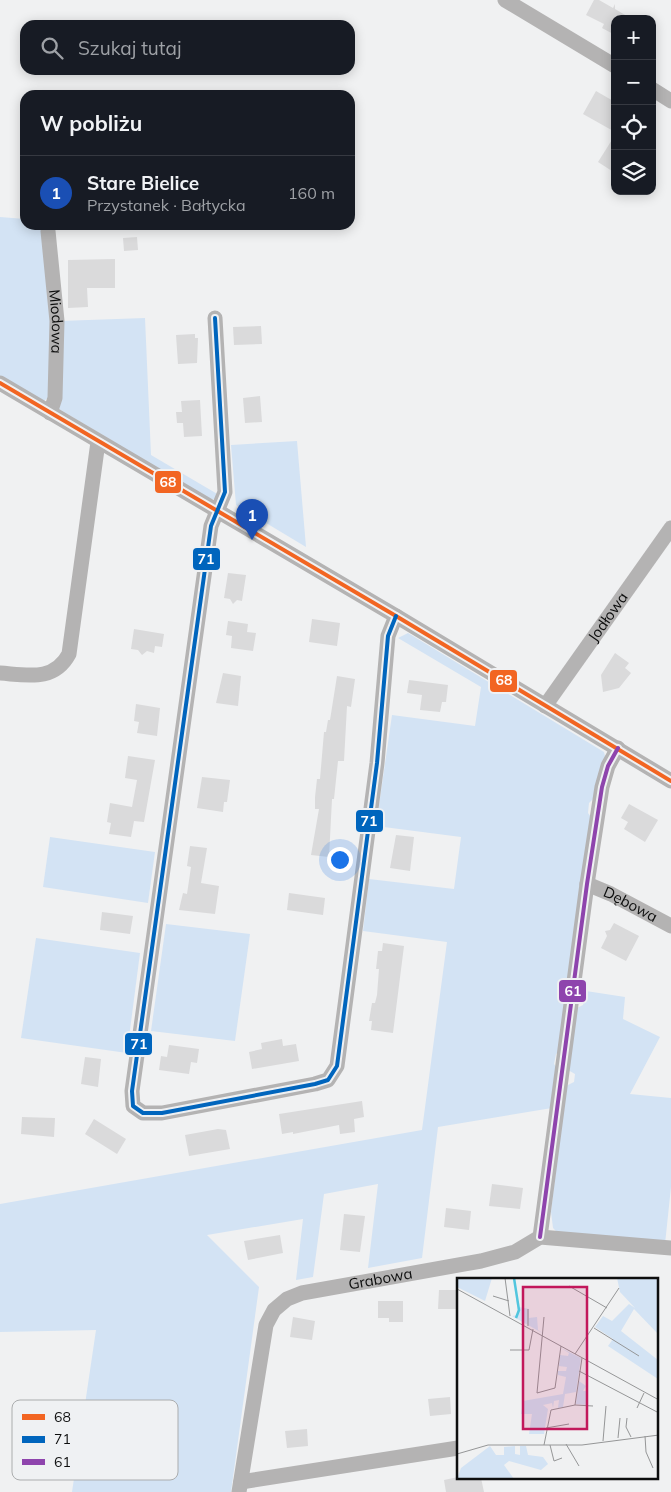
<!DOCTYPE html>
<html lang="pl">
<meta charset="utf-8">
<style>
body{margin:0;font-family:Mulish,sans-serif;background:#20242c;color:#f1f3f6}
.controls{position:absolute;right:15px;top:15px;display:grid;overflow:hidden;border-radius:10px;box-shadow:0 2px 12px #0003}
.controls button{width:45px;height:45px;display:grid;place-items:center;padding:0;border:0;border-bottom:1px solid #363941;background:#171b24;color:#f1f3f6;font:25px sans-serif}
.you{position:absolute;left:339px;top:859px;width:18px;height:18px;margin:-12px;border:4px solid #fff;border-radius:50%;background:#1a73e8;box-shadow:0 0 0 8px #1a73e833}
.badge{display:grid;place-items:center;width:32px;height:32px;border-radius:50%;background:#aeb0b2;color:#fff;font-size:16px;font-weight:700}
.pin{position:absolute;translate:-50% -41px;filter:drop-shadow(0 1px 2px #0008)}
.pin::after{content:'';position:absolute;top:26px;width:18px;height:15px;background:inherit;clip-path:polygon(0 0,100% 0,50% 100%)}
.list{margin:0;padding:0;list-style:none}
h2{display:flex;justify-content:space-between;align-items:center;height:65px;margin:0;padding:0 20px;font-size:21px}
h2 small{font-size:16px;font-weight:400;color:#9ea1a6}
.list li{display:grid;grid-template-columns:32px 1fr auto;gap:15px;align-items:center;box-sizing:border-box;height:75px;padding:0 20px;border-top:1px solid #363941}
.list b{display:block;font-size:19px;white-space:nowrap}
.list p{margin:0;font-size:16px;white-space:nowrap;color:#9ea1a6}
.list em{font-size:16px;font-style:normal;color:#9ea1a6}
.icon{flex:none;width:28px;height:28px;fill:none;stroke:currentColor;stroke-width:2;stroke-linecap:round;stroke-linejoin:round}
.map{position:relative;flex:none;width:671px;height:1492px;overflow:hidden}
.search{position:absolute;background:#171b24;box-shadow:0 2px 12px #0003;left:20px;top:20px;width:335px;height:55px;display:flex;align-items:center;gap:12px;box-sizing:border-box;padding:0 18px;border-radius:15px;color:#9ea1a6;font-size:19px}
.panel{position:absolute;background:#171b24;box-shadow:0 2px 12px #0003;left:20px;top:90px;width:335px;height:140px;border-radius:15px}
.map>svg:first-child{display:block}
.green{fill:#d3e3f4}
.building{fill:#dadadb}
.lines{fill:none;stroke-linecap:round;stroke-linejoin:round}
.minor{stroke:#b4b3b3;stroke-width:15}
.bus-1-casing{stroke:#eff1f3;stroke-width:8}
.bus-2-casing{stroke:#eff1f3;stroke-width:8}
.bus-3-casing{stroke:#eff1f3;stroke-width:8}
.bus-1{stroke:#f26522;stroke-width:4}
.bus-2{stroke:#0065bd;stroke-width:4}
.bus-3{stroke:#8e44ad;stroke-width:4}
.labels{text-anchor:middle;stroke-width:4.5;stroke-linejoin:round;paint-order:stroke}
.street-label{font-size:15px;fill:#0d0e0e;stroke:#eff1f3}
.inset-river{fill:none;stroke:#52c6de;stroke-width:2.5}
.inset-road{fill:none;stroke:#959697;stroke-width:1}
.view{fill:#c2185b;fill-opacity:0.15;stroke:#c2185b;stroke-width:2.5}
.inset-edge{fill:none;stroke:#0d0e0e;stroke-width:2.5}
.key{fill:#eff1f3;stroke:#abadae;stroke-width:1}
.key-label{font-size:14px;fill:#0d0e0e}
.line-badge{stroke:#eff1f3;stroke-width:2}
.badge-label{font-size:14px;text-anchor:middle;font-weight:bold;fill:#fff}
</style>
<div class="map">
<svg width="671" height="1492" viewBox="0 0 671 1492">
<rect width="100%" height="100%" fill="#f0f1f2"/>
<g class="green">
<path d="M0 217 25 219V225L62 226 43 227 50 320 51 396 42 402 0 377Z"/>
<path d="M145 318 151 455 219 495 216 499H210L59 409 60 321Z"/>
<path d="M297 441 306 547 236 505 231 445Z"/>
<path d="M408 633 604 752 605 756 594 798 589 803 588 813 591 817 560 1051 556 1054 554 1064 557 1068 552 1108 438 1127 422 1258 368 1268 378 1184 324 1194 313 1277 296 1280 303 1219 207 1235 259 1287 231 1492H72L96 1330 0 1332V1204L422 1130 447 942 363 931 369 879 454 889 461 837 376 826 392 715 475 726 481 687 398 638Z"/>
<path d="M50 837 155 852 148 903 43 887Z"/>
<path d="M166 924 250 934 235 1041 151 1031Z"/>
<path d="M36 938 140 953 127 1053 21 1038Z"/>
<path d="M586 991 625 997 623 1019 660 1037 630 1094 671 1098V1187L665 1244 559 1234 553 1228 551 1212 566 1086 574 1082 575 1074 568 1070 575 1009 583 1005Z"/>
</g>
<g class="building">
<path d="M594 0H599L613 8 615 4V9L632 19H615V35L602 28 604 24 586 15Z"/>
<path d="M596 91 615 102V132L583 114Z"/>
<path d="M615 135V173L598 162Z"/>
<path d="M137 237 138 250 124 251 123 238Z"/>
<path d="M115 259V288H87L88 307 68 308V260Z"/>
<path d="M261 326 262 344 234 345 233 327Z"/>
<path d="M195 334V338H198L197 363 178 364 176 335Z"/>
<path d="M260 396 262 422 245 423 243 398Z"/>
<path d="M200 400 202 436 184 437 183 423H177L176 412H182L181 401Z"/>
<path d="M228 573 246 575 242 601 237 600 233 604 230 599 224 598Z"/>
<path d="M312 619 340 623 337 646 309 642Z"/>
<path d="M228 621 248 624 247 632 256 633 253 651 231 648 232 636 226 635Z"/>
<path d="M134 629 164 634 162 647 155 646 154 653 147 651 142 655 138 650 131 649Z"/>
<path d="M615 653 629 663 625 668 631 673 619 688 603 692 601 675Z"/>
<path d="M223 673 241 676 238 706 216 703Z"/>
<path d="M337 676 355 679 351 707 347 706 344 761H338L334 799H332L329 857 311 855 319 809H315V797L317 779H320L324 732H326L328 720H330Z"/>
<path d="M409 680 448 685 446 702H442L440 712 420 710 422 695 407 693Z"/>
<path d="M136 704 160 708 157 736 137 733 139 722 134 721Z"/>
<path d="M128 756 155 760 144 822 134 821 131 837 109 834 111 823 107 822 110 803 132 807 137 780 125 778Z"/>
<path d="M202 777 230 780 227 802H224L223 812 197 808Z"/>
<path d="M629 804 658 820 645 842 624 829 628 822 621 818Z"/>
<path d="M396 835 414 837 410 871 390 868Z"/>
<path d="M190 846 207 848 201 883 219 886 215 914 179 910 183 893 187 894 191 867 187 866Z"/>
<path d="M289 893 325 898 323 915 287 910Z"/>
<path d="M102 912 133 916 130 934 100 930Z"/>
<path d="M614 923 639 936 626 961 601 948 607 936 605 931 610 930Z"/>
<path d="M383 943 404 946 393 1033 371 1030 372 1021H369L372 1003H375L377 995 379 969H376L378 951H382Z"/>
<path d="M282 1039 283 1046 296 1044 299 1061 252 1069 249 1052 262 1049 261 1043Z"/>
<path d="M169 1045 199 1049 197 1063 191 1062 189 1074 159 1070 161 1056 167 1057Z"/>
<path d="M85 1057 101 1059 98 1087 81 1084Z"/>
<path d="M362 1101 364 1117 354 1119 355 1132 340 1134 339 1125 293 1134V1132L282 1134 279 1114Z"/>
<path d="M22 1117 55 1118 54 1137 21 1134Z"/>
<path d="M94 1119 126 1139 117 1154 85 1134Z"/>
<path d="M218 1129 226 1130 230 1149 189 1156 185 1135Z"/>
<path d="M492 1184 523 1188 520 1209 489 1206Z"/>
<path d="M446 1208 471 1211 469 1230 444 1227Z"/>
<path d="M344 1214 365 1216 360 1252 340 1250Z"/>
<path d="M280 1235 283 1253 248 1260 244 1241Z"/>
<path d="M439 1290H458V1309H438Z"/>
<path d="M378 1301H403V1322H389V1318H378Z"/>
<path d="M293 1317 315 1321 312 1340 290 1337Z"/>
<path d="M450 1397 451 1414 430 1416 428 1399Z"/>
<path d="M307 1429 308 1446 287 1448 285 1431Z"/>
<path d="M458 1477 481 1478 484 1492H446L444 1480Z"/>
</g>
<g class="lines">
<g class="minor">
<path d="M505 0 615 66"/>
<path d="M652 89 671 101"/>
<path id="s1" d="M48 231 57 321 55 398 50 413"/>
<path d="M215 318 225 492 211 526 132 1091 133 1106 143 1113H162L315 1084 328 1080 337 1066 377 763 388 636 396 616"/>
<path d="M0 383 396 616 671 781"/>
<path d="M0 673C27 675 54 682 69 654L98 442"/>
<path id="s2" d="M545 706 671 528"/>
<path id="s3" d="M587 884 611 894 671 926"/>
<path d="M540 1237 587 884 602 787 608 766 618 748"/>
<path d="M241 1482 458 1448"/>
<path id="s4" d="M239 1492 266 1325 274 1310 287 1299 302 1293 481 1261 515 1252 540 1237 671 1248"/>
</g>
<defs>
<path id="bus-1" d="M0 383 396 616 671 781"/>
<path id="bus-2" d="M215 318 225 492 211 526 132 1091 133 1106 143 1113H162L315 1084 328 1080 337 1066 377 763 388 636 396 616"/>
<path id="bus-3" d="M540 1237 587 884 602 787 608 766 618 748"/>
</defs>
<use href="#bus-1" class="bus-1-casing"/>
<use href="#bus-2" class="bus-2-casing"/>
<use href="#bus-3" class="bus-3-casing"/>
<use href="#bus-1" class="bus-1"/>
<use href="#bus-2" class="bus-2"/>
<use href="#bus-3" class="bus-3"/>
</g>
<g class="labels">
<g class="street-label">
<text dy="5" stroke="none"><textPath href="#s1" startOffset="91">Miodowa</textPath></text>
<text dy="5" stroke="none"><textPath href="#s2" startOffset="109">Jodłowa</textPath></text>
<text dy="5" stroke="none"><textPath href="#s3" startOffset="48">Dębowa</textPath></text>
<text dy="5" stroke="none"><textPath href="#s4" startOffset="299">Grabowa</textPath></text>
</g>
</g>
<g transform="translate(457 1278)">
<rect width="201" height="201" fill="#f0f1f2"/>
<path d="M0 0H35L28 23 0 9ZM57 0 62 29 72 31V40L80 39 81 52 87 56 55 38 61 37ZM160 0H201V56L177 31 164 53 201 82V101L151 68 156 61 138 49 146 38 155 43 172 26 178 30 163 14ZM104 70 124 80 119 114 108 116 106 129 101 130 102 122 97 123 96 130 95 125 86 127 91 131 87 156H72L75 136H64L66 123 106 116 109 99 101 97V93H109L110 89 102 88 103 77 111 78 112 75ZM122 103 129 108 126 113H131L129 127 119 126ZM33 168 39 177H47V169L58 168V176L63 177V168H69L71 177 86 179 91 186 84 192 52 183 47 187 57 201H0L4 190Z" fill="#d3e3f4"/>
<path class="inset-river" d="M57 0 62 32 59 40"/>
<path class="inset-road" d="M48 0 53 38M112 8 150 30M0 11 202 122M36 18 52 23M71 31V48M87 39 80 115 98 110 104 68M137 50 182 78M53 72H72L76 51M118 76 162 10M122 93 202 135M118 127 125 80M180 130 187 115M170 140 169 149 174 159M89 150 112 146M188 158 189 174 196 190M161 160 163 140M146 163 149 128M109 166 122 188M87 167 94 132 118 127 136 128M93 167 97 183 105 180M0 176 31 167H125L202 157"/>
<path class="view" d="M66 9H130V151H66Z"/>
<rect width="201" height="201" class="inset-edge"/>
</g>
<rect x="12" y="1400" width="166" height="80" rx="8" class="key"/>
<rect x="22" y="1414" width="23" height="6" fill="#f26522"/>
<rect x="22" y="1436" width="23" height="7" fill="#0065bd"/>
<rect x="22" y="1459" width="23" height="6" fill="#8e44ad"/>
<g class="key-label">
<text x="54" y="1422">68</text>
<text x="54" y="1444">71</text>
<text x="54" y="1467">61</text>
</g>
<g class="line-badge">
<rect x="154" y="470" width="28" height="24" rx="5" fill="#f26522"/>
<rect x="192" y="547" width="29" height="24" rx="5" fill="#0065bd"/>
<rect x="489" y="669" width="29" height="24" rx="5" fill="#f26522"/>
<rect x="355" y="809" width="29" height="24" rx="5" fill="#0065bd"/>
<rect x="558" y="979" width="29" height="24" rx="5" fill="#8e44ad"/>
<rect x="124" y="1032" width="29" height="24" rx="5" fill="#0065bd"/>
</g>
<g class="badge-label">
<text x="168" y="487">68</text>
<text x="206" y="564">71</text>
<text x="504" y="685">68</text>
<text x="369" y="826">71</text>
<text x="573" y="996">61</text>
<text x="139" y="1049">71</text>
</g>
</svg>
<div class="controls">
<button>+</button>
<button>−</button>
<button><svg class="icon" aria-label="locate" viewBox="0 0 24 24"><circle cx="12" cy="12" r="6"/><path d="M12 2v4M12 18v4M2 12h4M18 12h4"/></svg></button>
<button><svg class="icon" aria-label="layers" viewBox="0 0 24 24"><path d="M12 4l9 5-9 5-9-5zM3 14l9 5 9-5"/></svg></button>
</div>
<div class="you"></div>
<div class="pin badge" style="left:252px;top:540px;background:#1a4fb4">1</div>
<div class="search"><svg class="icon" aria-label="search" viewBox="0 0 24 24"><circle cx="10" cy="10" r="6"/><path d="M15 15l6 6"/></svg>Szukaj tutaj</div>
<section class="panel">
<h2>W pobliżu<small></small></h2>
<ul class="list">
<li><span class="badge" style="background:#1a4fb4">1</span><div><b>Stare Bielice</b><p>Przystanek · Bałtycka</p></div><em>160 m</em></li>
</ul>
</section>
</div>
